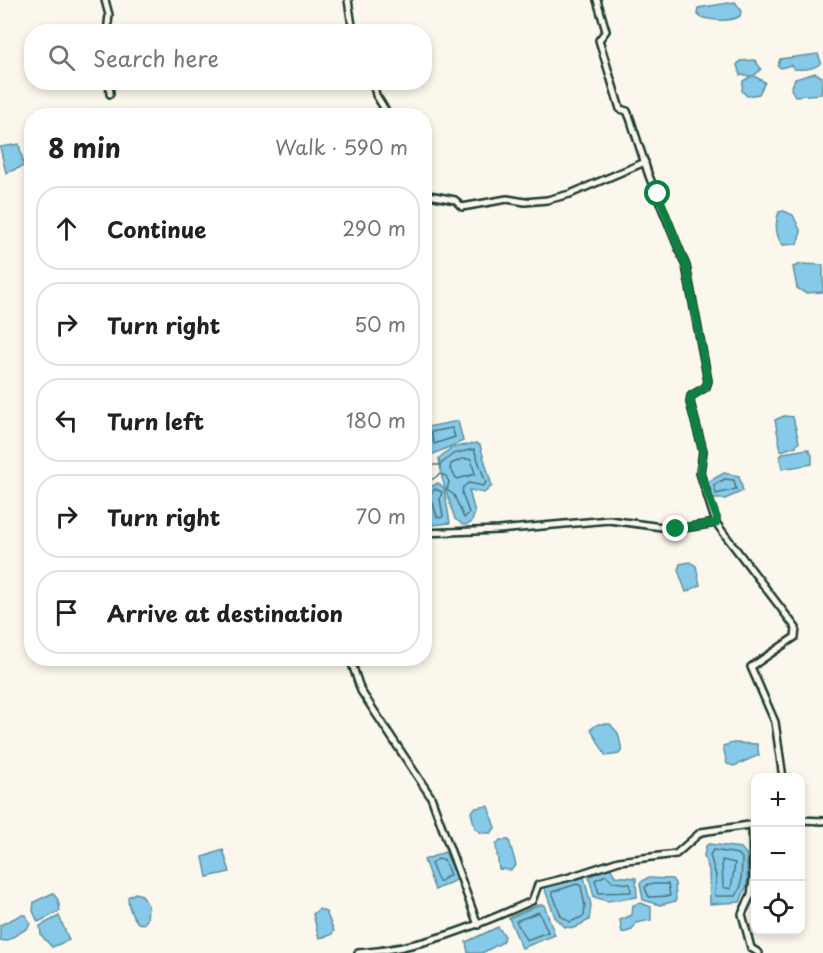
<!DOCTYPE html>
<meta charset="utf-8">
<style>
body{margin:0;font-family:"Playpen Sans",sans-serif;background:#f2f2f2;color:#202124}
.controls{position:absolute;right:18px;bottom:18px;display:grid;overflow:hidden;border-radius:12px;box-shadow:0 3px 9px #0003}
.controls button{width:54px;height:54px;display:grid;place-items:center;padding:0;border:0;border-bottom:2px solid #e0e0e0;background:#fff;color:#202124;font:30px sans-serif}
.stop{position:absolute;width:18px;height:18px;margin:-14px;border:4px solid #0b8043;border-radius:50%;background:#fff}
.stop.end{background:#0b8043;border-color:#fff;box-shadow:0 2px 6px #0008}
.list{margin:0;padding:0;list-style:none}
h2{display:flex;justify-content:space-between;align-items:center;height:78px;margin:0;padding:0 24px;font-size:26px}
h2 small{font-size:20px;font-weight:400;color:#757577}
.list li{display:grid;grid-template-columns:39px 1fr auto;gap:18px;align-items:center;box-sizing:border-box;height:84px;margin:0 12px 12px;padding:0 12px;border:2px solid #e0e0e0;border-radius:24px}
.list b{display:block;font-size:22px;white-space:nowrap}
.list em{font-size:20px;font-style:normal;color:#757577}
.icon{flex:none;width:33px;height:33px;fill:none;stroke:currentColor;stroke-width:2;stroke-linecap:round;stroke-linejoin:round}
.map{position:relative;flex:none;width:823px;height:953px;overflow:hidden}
.search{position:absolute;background:#fff;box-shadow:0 3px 9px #0003;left:24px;top:24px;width:408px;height:66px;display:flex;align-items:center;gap:15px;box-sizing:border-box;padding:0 21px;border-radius:24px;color:#757577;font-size:22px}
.panel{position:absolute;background:#fff;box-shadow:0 3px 9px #0003;left:24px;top:108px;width:408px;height:558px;border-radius:24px}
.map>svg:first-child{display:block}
.water{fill:#87c9e8;stroke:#5d91a0;stroke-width:1.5}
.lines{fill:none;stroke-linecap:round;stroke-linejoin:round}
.shore{stroke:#49757c;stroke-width:1.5}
.minor-casing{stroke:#1f3d34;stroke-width:10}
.minor{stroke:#fbf7ec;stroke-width:5}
.route{stroke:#0b8043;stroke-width:8}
</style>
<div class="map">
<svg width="823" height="953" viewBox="0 0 823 953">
<rect width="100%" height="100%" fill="#fbf7ec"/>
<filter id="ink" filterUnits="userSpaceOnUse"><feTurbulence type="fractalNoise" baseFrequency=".0167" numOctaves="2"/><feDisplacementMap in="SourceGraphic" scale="12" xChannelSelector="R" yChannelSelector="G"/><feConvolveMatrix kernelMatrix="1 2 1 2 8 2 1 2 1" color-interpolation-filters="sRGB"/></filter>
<g filter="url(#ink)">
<g class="water">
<path d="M735 2 741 10 740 16C729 23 712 20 700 17L697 13 698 8Z"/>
<path d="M818 54 821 62C817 69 802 70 794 69L791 65 781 68 778 66 780 59Z"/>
<path d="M755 60 761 69 754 76 765 82 759 94 747 96 742 91 743 81 752 76 740 75 737 65 740 61Z"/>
<path d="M815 73 822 77 821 94 795 96 791 89 795 79Z"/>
<path d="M19 144 24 166 6 173 0 147Z"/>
<path d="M784 211 793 215 801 232 797 244 783 245C775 237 775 222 779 212Z"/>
<path d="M801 264 823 265V292L805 293 797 288 793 267Z"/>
<path d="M784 416 793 417 799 442 796 446 781 451 775 420Z"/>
<path d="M458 421 463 441 431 455 427 427Z"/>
<path d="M476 443 480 445 492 486 484 493 469 490 475 513 471 523 464 525 455 519 442 478 439 458 451 448Z"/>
<path d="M808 449 812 455V464L782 469 780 457 783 453Z"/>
<path d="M724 473 739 476 743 491 725 499H712L708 482Z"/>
<path d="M438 483 444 488 450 523 433 525 431 522 427 489Z"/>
<path d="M690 562 696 566 700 585 686 592 678 570 680 564Z"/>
<path d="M598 724H610L618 733 622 750 619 754 606 756 591 729Z"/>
<path d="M733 743 757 744 759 755 734 766 727 764 723 746Z"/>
<path d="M488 806 495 828 491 833H481L475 828 471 812 475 808Z"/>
<path d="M500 840H509L516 865 511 870 499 869 496 845Z"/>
<path d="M709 844 741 848 747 855V885L740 902 710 904 709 870 704 856 706 846Z"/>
<path d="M223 850 230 872 207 877 203 857Z"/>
<path d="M445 852 458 879 435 890 424 860Z"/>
<path d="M609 866 615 876 636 878 637 897 607 901 594 897 589 877Z"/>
<path d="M584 877 591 905 589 920 574 928 565 927 555 917 544 887Z"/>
<path d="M647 878 672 879 675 883 676 901 660 905 643 900 640 883Z"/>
<path d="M53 893 58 900 60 911 38 922 33 911 34 902Z"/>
<path d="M135 893 142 895 148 906 147 920 143 924 138 923C132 915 128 908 128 897Z"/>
<path d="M641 903 651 907V920L636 923 632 930 622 933 620 920 632 915 633 905Z"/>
<path d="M538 905H544L555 935 522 948 509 918Z"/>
<path d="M319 909 326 912 334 931 331 935 319 938 313 914Z"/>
<path d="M21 915H26L30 924 28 928 6 941 0 940V925Z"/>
<path d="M59 916 69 940 52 947 41 935 40 926Z"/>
<path d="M498 927 505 936 503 942 482 953H468L466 942Z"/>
</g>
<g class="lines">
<g class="shore">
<path d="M452 428 455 437 434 444 431 432Z"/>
<path d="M471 459 475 474 457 479 450 469 451 464 462 459Z"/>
<path d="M424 465H440L453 454 474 449 486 483 483 486 469 483 463 487 462 493 469 513 464 518 454 495 447 490 449 482 446 476 440 474 433 479H424"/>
<path d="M725 479 734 480 736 489 716 494 714 485Z"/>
<path d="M435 489 442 492 440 499 443 516 441 518 437 517 433 503 427 497Z"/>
<path d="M713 850 738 854 742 858 741 886 736 896H715L716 876 710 855Z"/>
<path d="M438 859 444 860 450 875 439 882 431 864Z"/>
<path d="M722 860 735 863 731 889 723 887Z"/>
<path d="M606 875 613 882 630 884 631 892 599 893 595 880Z"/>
<path d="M577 884 581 886 585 906 584 916 570 922 561 916 552 892Z"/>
<path d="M648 884H668L670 896 649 897 645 888Z"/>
<path d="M539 912 548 932 526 940 516 921Z"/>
</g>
<defs>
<g id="minor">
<path d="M105 0 109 15 107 32"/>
<path d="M348 0 353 32"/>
<path d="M597 0 606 31 599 40 620 109 627 111 630 118 649 176 686 266 708 381 706 387 691 396 690 402 703 451 700 473 716 523"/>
<path d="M109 82 110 94"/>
<path d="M373 82 376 95 389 116"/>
<path d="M424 194 455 200 462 207 507 199 525 202 547 200 570 194 645 162"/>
<path d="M424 533 499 530 609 520 677 529 716 523 796 628 795 637 751 667 775 722 783 778"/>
<path d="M350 658 361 691 431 797 478 925"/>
<path d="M800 820 823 821"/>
<path d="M752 825 753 879 751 895 742 914 751 948 759 953"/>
<path d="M358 953C421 949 476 926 532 901L538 885 570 877 619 861 676 854 701 832 756 824"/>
</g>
</defs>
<use href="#minor" class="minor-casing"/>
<use href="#minor" class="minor"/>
</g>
</g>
<g class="lines" filter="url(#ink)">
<path class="route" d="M658 194 686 266 708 381 706 387 691 396 690 402 703 452 700 473 717 518 716 523 676 529"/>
</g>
</svg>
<div class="controls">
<button>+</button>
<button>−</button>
<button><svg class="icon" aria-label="locate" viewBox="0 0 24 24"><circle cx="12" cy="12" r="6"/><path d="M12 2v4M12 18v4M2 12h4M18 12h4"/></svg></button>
</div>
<div class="stop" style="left:658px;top:194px"></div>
<div class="stop end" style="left:676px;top:529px"></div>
<div class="search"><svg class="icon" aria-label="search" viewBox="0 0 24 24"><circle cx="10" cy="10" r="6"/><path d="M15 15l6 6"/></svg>Search here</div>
<section class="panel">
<h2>8 min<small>Walk · 590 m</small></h2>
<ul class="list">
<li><svg class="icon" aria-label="ahead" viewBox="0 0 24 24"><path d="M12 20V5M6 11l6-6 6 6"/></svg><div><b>Continue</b></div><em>290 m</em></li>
<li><svg class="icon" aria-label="right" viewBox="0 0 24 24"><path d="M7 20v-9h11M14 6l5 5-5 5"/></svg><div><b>Turn right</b></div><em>50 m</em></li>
<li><svg class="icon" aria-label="left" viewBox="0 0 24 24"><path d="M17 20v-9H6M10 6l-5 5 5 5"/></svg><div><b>Turn left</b></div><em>180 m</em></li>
<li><svg class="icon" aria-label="right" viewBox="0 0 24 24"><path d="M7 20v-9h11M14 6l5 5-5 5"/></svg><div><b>Turn right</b></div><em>70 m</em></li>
<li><svg class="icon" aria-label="arrive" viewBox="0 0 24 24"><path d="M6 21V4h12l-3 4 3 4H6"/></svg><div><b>Arrive at destination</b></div></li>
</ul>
</section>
</div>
